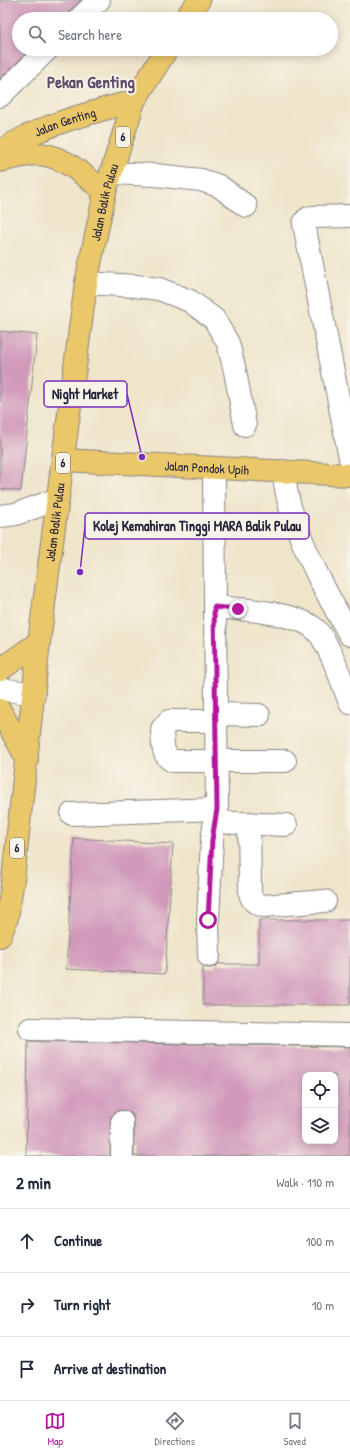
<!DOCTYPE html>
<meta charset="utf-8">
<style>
body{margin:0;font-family:"Patrick Hand",sans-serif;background:#f2f2f3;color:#1f2937}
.controls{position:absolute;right:12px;bottom:12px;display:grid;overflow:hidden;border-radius:8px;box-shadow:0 2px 10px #0003}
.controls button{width:36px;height:36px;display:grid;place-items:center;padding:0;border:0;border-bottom:1px solid #e0e1e3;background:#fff;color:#1f2937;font:20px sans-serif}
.stop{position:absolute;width:12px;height:12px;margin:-9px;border:3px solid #b5179e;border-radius:50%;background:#fff}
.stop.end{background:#b5179e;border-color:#fff;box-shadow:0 1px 4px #0008}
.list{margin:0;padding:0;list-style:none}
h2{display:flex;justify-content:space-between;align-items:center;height:52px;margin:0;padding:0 16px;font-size:17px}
h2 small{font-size:13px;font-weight:400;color:#747a83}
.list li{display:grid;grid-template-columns:26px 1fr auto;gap:12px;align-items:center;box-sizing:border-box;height:64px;padding:0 16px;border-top:1px solid #e0e1e3}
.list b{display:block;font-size:15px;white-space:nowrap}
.list em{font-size:13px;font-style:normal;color:#747a83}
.icon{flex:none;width:22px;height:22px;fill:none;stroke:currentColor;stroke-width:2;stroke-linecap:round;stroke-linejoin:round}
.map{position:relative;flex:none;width:350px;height:1156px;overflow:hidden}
.search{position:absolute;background:#fff;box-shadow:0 2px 10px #0003;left:12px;right:12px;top:12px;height:44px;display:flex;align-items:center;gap:10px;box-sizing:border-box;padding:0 14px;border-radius:22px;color:#747a83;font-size:15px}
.sheet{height:244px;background:#fff}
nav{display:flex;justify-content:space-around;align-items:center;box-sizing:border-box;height:56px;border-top:1px solid #e0e1e3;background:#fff;font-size:11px;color:#747a83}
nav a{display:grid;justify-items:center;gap:2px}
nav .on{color:#b5179e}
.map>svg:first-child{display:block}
.building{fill:#d19abb;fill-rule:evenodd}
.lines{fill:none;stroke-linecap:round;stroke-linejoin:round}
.minor-casing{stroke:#888483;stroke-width:24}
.major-casing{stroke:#888483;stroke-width:24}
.minor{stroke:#fff;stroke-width:22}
.major{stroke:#eac769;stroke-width:22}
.route{stroke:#b5179e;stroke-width:5}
.labels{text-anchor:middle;stroke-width:4;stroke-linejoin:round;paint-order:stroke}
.shield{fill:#f7f3e8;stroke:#62616f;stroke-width:1}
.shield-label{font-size:12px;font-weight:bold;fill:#22223b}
.street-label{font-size:13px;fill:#22223b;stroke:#f7f3e8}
.district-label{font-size:17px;font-weight:bold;fill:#5f4c68;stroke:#f7f3e8}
.leader{fill:none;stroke:#7b2cbf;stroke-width:1.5}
.callout-dot{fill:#7b2cbf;stroke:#f7f3e8;stroke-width:1.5}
.callout{fill:#f7f3e8;stroke:#7b2cbf;stroke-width:1.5}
.callout-label{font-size:14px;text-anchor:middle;font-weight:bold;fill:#22223b}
</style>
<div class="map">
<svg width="350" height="1156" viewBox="0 0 350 1156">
<rect width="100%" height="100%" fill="#f7f3e8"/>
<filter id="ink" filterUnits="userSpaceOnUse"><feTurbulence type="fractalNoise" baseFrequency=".025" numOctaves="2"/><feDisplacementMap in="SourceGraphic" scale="8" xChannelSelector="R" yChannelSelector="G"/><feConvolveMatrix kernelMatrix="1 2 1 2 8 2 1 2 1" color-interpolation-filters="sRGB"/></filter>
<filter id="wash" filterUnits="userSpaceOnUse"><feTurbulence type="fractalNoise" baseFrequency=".012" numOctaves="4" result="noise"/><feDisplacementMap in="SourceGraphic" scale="16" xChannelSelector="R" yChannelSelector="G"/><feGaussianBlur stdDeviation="0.9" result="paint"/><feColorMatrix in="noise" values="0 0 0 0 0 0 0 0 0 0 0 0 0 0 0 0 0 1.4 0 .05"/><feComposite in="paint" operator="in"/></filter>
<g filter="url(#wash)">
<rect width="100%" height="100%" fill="#efe5cb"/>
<g id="blocks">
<g class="building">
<path d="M0 0H81L70 10 67 15V19H19V49H30L0 79Z"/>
<path d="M0 331 37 335 21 491 0 489Z"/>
<path d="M74 838 173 844 165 974 66 969Z"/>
<path d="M259 920H350V1005H203V967L210 968 215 967 218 964H259Z"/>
<path d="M28 1041 350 1047V1156H134V1122L133 1115 128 1111 122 1110 116 1111 111 1116 110 1122V1156H26ZM305 1075H335V1141H305Z"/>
</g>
</g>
</g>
<g filter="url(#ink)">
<use href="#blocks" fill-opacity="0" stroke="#888483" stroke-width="1"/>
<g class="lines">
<defs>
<g id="minor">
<path d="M79 19 99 0"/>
<path d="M0 96 48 49"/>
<path d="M111 173 155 175 201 180 219 186 246 206"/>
<path d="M350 216 312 217C307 218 305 220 304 224L350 458"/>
<path d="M86 283 136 286 159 289 190 301 214 319 228 343 235 371 245 425"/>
<path d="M214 468 215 607C240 609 296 612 315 629 329 641 343 685 350 703"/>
<path d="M283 471C285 484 287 498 291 510 305 554 327 595 350 635"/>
<path d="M0 516 16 514 58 499"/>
<path d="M0 689 34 694"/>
<path d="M216 714 259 715"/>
<path d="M216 721H169L162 729C163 741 161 756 173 761H285"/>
<path d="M72 814 217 809"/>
<path d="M215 822 286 825"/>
<path d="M249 823 250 893C252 901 255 903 263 906L325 901"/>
<path d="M209 956 208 920 212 839 217 809 215 607"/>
<path d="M30 1029 350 1035"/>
<path d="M122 1122V1156"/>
</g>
<g id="major">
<path d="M185 19 199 0"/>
<path id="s1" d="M0 152C40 124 88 114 134 101"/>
<path d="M0 161C14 158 32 152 46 155 69 160 87 178 105 192"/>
<path id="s2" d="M63 460 350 475"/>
<path d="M0 670 39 642"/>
<path d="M0 710 27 759"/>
<path id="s3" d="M0 936 7 918 13 879 39 642 86 283 105 192 134 101 167 49"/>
</g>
</defs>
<use href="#minor" class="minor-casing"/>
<use href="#major" class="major-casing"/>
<use href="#minor" class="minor"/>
<use href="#major" class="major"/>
</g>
</g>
<g class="lines" filter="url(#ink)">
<path class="route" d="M208 920 212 840 217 809 214 607 238 609"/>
</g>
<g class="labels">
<g class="shield">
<rect x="116" y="127" width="14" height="20" rx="3"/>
<rect x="56" y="453" width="14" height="20" rx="3"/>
<rect x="10" y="838" width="14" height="20" rx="3"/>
</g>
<g class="shield-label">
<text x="123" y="141">6</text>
<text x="63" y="467">6</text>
<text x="17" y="852">6</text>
</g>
<g class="street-label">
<text dy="5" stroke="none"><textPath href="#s1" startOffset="72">Jalan Genting</textPath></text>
<text dy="5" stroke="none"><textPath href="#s3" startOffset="742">Jalan Balik Pulau</textPath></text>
<text dy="5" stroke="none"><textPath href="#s2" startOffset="144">Jalan Pondok Upih</textPath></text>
<text dy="5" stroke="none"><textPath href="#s3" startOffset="418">Jalan Balik Pulau</textPath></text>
</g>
<g class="district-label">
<text x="91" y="88">Pekan Genting</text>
</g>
</g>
<path class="leader" d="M142 457L127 394M80 572L85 526"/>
<g class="callout-dot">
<circle cx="142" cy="457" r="4"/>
<circle cx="80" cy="572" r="4"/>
</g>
<g class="callout">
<rect x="44" y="381" width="83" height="26" rx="4"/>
<rect x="85" y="513" width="224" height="26" rx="4"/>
</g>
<g class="callout-label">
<text x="85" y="399">Night Market</text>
<text x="197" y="531">Kolej Kemahiran Tinggi MARA Balik Pulau</text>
</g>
</svg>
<div class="controls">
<button><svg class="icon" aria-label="locate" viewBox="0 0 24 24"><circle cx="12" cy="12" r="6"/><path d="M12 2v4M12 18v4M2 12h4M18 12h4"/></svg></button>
<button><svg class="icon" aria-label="layers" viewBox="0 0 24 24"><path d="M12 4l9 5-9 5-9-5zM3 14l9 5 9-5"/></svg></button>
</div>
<div class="stop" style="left:208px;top:920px"></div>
<div class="stop end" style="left:238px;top:609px"></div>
<div class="search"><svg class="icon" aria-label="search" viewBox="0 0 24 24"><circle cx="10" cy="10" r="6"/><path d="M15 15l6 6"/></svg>Search here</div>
</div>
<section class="sheet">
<h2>2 min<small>Walk · 110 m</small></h2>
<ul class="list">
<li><svg class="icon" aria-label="ahead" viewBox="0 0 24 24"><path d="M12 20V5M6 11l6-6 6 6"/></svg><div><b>Continue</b></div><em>100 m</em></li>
<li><svg class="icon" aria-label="right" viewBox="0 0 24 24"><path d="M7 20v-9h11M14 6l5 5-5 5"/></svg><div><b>Turn right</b></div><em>10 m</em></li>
<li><svg class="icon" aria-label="arrive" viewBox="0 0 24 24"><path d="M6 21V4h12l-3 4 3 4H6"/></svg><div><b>Arrive at destination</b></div></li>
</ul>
</section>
<nav>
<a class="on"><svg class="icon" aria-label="map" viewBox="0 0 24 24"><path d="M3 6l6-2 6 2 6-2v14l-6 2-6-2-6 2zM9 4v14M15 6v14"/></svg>Map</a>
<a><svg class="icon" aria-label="directions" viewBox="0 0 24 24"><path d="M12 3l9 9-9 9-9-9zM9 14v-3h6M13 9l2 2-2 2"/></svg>Directions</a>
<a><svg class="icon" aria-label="saved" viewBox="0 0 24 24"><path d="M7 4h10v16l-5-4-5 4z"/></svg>Saved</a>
</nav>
